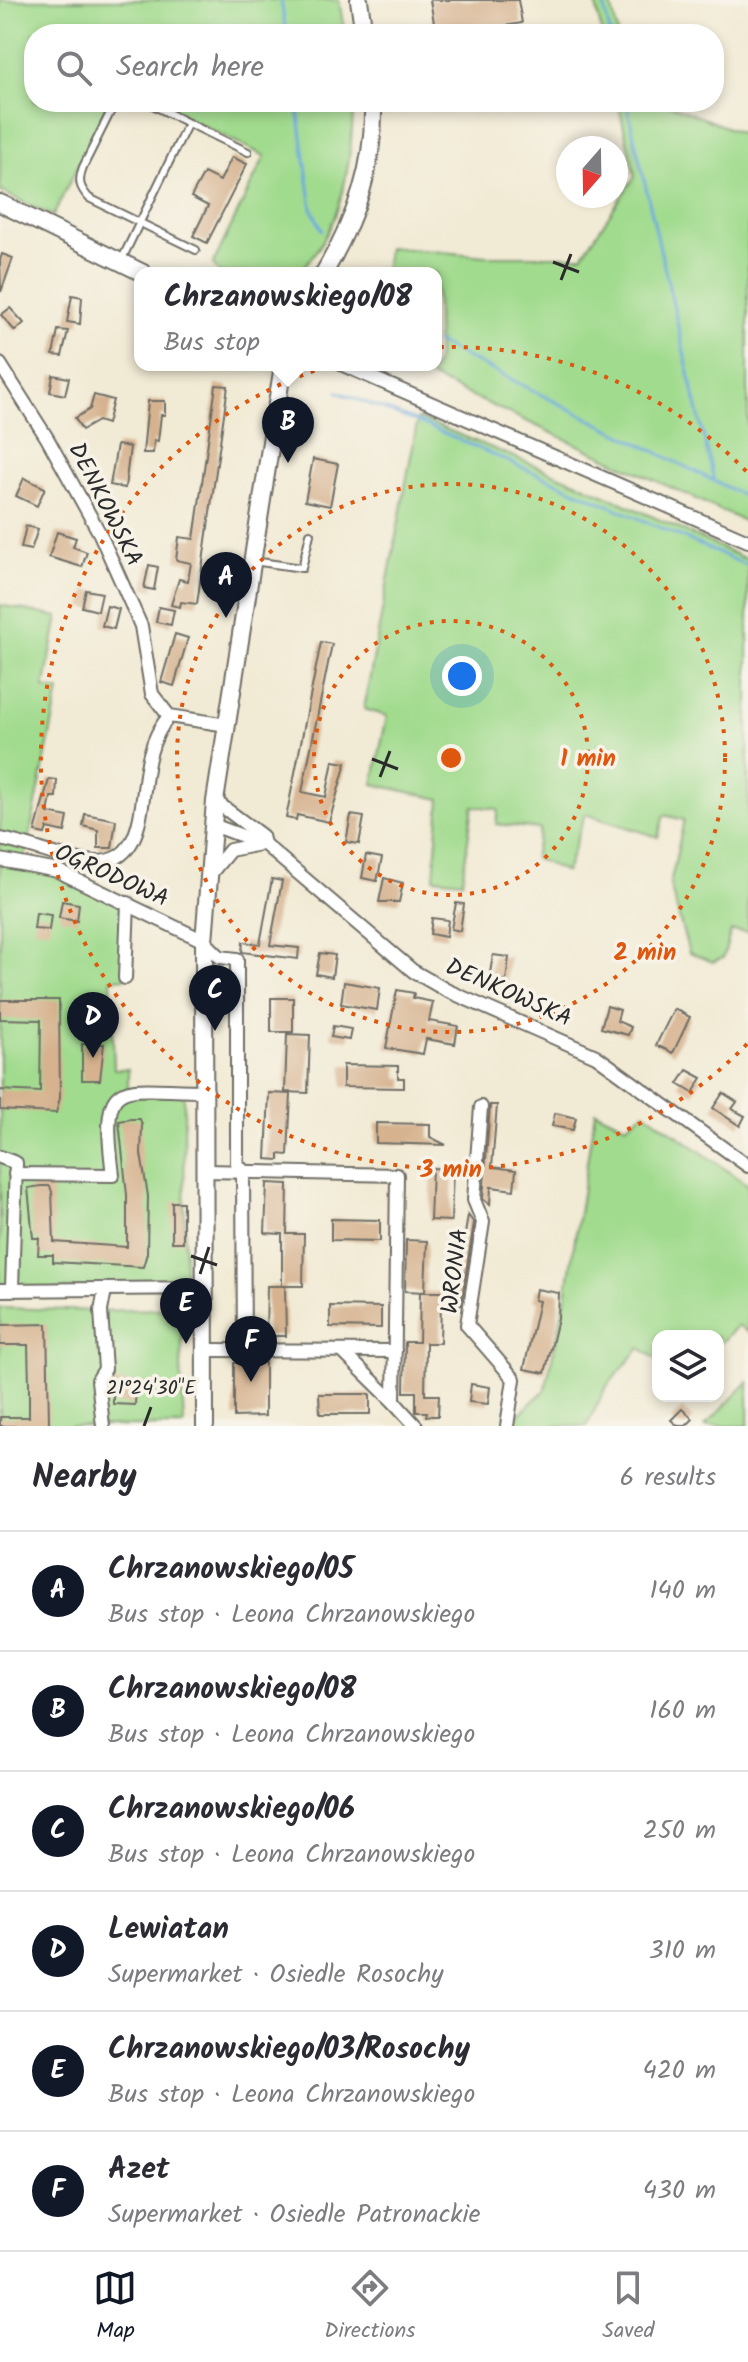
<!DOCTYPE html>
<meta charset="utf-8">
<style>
body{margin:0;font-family:Kalam,sans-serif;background:#f2f2f3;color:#2b2b33}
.controls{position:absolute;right:24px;bottom:24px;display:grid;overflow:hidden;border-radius:16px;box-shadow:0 4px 12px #0003}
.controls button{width:72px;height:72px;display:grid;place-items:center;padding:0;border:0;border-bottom:2px solid #e1e1e2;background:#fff;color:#2b2b33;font:40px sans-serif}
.compass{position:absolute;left:556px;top:136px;width:72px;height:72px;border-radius:50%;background:#fff;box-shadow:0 4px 12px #0003;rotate:200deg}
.you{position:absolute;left:462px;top:676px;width:28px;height:28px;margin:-20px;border:6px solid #fff;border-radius:50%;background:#1a73e8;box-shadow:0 0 0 12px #1a73e833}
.badge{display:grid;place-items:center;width:52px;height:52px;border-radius:50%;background:#111827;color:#fff;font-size:26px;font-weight:700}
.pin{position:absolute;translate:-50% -66px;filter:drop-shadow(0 2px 4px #0008)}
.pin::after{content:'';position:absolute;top:42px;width:28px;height:24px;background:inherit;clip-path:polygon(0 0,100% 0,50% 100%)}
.popup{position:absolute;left:134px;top:267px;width:308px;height:104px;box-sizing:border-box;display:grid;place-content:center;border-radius:16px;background:#fff;filter:drop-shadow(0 2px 6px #0005);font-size:26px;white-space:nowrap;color:#7c7c81}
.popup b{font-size:30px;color:#2b2b33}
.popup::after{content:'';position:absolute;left:50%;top:100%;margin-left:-16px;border:16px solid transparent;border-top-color:#fff}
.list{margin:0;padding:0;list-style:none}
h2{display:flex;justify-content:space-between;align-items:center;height:104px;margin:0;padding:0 32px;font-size:34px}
h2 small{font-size:26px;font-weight:400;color:#7c7c81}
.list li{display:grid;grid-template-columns:52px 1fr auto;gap:24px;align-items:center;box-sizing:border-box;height:120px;padding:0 32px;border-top:2px solid #e1e1e2}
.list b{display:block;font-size:30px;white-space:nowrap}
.list p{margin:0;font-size:26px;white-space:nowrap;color:#7c7c81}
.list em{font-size:26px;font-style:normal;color:#7c7c81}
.icon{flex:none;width:44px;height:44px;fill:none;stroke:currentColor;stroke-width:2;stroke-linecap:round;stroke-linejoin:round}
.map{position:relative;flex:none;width:748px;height:1426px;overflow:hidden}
.search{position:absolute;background:#fff;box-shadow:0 4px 12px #0003;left:24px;right:24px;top:24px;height:88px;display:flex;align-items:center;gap:20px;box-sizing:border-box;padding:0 28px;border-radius:32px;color:#7c7c81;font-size:30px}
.sheet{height:824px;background:#fff}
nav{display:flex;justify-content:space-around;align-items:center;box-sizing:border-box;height:112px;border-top:2px solid #e1e1e2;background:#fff;font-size:22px;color:#7c7c81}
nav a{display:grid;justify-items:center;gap:4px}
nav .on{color:#111827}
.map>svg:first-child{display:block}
.green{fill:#a1db8e;stroke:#66835c;stroke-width:2}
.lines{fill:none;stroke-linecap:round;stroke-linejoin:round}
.stream{stroke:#6aa8dc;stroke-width:3}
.building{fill:#d6b28f}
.service-casing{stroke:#706e66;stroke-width:10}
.minor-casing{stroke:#706e66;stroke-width:16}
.tertiary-casing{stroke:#706e66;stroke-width:20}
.service{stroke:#fff;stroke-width:6}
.minor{stroke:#fff;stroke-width:12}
.tertiary{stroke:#fff;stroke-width:16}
.ticks{fill:none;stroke:#2b2b2b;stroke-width:3}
.ring{fill:none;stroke:#df570e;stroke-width:4;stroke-dasharray:4 8}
.labels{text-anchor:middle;stroke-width:7;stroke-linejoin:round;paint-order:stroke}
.street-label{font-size:24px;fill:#2b2b2b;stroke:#f7f3e8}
.ticks-label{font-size:20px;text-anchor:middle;fill:#2b2b2b;stroke:#f7f3e8;stroke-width:7;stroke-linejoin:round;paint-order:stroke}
.centre{fill:#df570e;stroke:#f7f3e8;stroke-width:4}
.ring-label{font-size:24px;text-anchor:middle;font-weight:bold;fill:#df570e;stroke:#f7f3e8;stroke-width:7;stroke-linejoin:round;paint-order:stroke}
</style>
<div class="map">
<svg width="748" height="1426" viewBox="0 0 748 1426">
<rect width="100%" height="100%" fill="#f7f3e8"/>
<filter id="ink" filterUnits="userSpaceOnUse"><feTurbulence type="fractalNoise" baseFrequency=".0125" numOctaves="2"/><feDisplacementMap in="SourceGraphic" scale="16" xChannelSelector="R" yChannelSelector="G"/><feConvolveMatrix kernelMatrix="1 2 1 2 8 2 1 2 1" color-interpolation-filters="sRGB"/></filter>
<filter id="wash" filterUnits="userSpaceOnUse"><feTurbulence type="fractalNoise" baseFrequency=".006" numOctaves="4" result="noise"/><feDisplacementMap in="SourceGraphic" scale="32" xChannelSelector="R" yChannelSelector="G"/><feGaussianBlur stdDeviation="1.8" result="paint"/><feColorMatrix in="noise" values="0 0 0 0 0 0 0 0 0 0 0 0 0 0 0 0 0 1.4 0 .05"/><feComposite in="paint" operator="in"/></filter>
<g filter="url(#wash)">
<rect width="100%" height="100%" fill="#f1ead4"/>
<g class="green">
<path d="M0 0H339L345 34H34V102H109L53 216 0 191Z"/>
<path d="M595 0H610L618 34H602Z"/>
<path d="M154 102H354C350 163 345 229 297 273H219L213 264 265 156Z"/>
<path d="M618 102H663L748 136V523L430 377 438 358 436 273H385L388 247 486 256H582L635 176Z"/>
<path d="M418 418 583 485 748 560V932L731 931 723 958 713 962 689 953 670 885 684 820 664 815 658 837 585 814 566 872 534 858 540 829 496 824 498 809 473 806 462 881 434 878 440 799 373 784 387 716 364 709Z"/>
<path d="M0 605 58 617 44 688 59 691 24 863 128 903 125 978 111 979 114 1069H128V1089L184 1091 185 1287 0 1290Z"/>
<path d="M595 1111 626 1126 644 1112 748 1185V1332L738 1325 718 1346V1336H658V1360L640 1348 606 1387 587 1426H514V1419L545 1390 566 1296Z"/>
<path d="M0 1308 101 1311 184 1308 181 1366 184 1426H0Z"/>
<path d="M748 1382V1426H705Z"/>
</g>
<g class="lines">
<g class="stream">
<path d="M281 0 286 34"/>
<path d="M603 0 610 34"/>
<path d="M297 102 312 209 322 230"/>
<path d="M626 102 714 481"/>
<path d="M357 272 358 273"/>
<path d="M436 342 748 498"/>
<path d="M338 392 423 424 748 566"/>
</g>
</g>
<g id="blocks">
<g class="building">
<path d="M430 0H518L522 23 458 34H436Z"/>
<path d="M232 157 247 164 207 243 193 236 208 206 191 197 204 173 220 181Z"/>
<path d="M2 254 13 258 1 292 0 260Z"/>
<path d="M72 295 82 297 80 324 67 322Z"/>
<path d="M10 308 24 323 15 331 1 315Z"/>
<path d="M58 330 68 331 62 356 53 355Z"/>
<path d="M53 375 69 378 65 395 50 392Z"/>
<path d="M216 385 228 386 197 604 181 602 180 607 171 605 179 579 188 581 191 563 176 560 179 537 194 539Z"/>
<path d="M94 395 113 400 107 424 98 421 82 430 75 418 90 409Z"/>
<path d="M148 401H165V415H161L158 441 154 440 153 453H143Z"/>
<path d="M117 445 130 447 125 488 110 485Z"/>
<path d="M313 459 338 464 330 506 305 501Z"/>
<path d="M24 478 45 488 37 506 16 496Z"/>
<path d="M26 526 38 529 31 550 21 548Z"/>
<path d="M57 532 76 538 73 547 87 552 82 567 49 557Z"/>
<path d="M149 565 158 567 154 590 144 588Z"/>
<path d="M86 590 102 593 98 611 82 607Z"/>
<path d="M107 606 119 609 114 629 102 626Z"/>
<path d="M159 607 174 610 171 625 156 622Z"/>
<path d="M175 634 188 638 174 686 161 682Z"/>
<path d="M321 642 332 644 302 792 326 797 333 761 346 763 329 822 297 815 296 820 286 818Z"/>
<path d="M49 779 57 780 56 797H51L48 813 68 817 65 832 47 828 45 834 35 832Z"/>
<path d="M85 814 116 820 112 848H98V830L83 826Z"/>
<path d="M351 815 364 817 359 844 346 842Z"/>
<path d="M366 855 382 858 377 881 362 878Z"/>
<path d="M384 878 403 883 399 902H379Z"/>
<path d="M272 879 282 881 270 945 299 948 298 959 242 952 243 942 260 944Z"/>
<path d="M62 901 79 904 77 921 59 918Z"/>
<path d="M456 903 464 904 460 931 451 929Z"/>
<path d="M36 913 51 915 49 930 34 929Z"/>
<path d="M432 918 448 920 446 937 430 934Z"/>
<path d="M320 953 335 955 332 977 316 974Z"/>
<path d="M493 955 509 957 506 981 489 979Z"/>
<path d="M344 982 380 988 377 1010 341 1004Z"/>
<path d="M397 990 414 993 413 998 433 1002 429 1021 458 1026 455 1044 426 1039 423 1054 386 1048Z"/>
<rect x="271" y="998" width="22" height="34"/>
<path d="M0 1000H59L60 1098 56 1113 0 1110V1090L40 1092 41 1020 0 1019Z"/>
<path d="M607 1006 620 1010 617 1021 631 1027 628 1035 601 1028Z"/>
<path d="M674 1009 690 1017 673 1053 656 1045Z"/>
<path d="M333 1026 351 1029 349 1040 331 1037Z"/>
<path d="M287 1034 310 1035 308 1093 285 1092Z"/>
<path d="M82 1044H104L100 1080H82Z"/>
<path d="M343 1065 398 1066V1078H404V1088L343 1087Z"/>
<path d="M687 1070 702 1078 693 1093 678 1084Z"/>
<path d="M269 1093 291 1094 288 1155 279 1154V1160L266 1159Z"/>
<path d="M723 1093 737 1102 732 1109 745 1116 740 1126 713 1108Z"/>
<path d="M490 1105H497L492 1167 516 1170 514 1190 491 1187 490 1205 483 1199Z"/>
<path d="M555 1113 576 1118 573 1130 552 1126Z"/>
<path d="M131 1119H140L142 1125 141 1154 148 1196 147 1253 143 1267 53 1262V1255H38L39 1238H33L28 1188 41 1186H50L52 1192 54 1242 127 1247V1195L119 1121Z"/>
<path d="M376 1123 430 1124V1137L446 1145 376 1143Z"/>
<path d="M432 1168 453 1169 451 1221 430 1220Z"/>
<path d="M267 1183 288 1184 287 1234H304L303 1286H285L286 1336H266L267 1286H282V1234L265 1233Z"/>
<rect x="172" y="1202" width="11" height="40"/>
<path d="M468 1215 474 1223 461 1305 441 1302 440 1343H426L425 1395H439L438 1416H426L427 1412H416V1392H404L405 1342H419L420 1292H456Z"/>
<path d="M331 1219 380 1220V1241L331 1240Z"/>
<path d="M406 1240 427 1241 425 1292 405 1291Z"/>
<path d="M536 1289 559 1293 558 1319 545 1373 524 1369 539 1301 534 1300Z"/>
<path d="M330 1306 381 1307V1328L330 1327Z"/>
<path d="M47 1324 49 1422 47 1426H0V1417H29V1385L28 1345H0V1325Z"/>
<path d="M234 1363H265V1416L234 1417Z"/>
<path d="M113 1382 136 1383 135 1405 113 1404Z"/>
<path d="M471 1384 490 1387 488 1404 469 1402Z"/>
<path d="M319 1394H370V1414H320Z"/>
<path d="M682 1409 693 1419 686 1426H678L671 1420Z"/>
</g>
</g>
</g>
<g filter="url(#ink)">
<use href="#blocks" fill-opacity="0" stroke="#706e66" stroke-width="2"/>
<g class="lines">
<defs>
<g id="service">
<path d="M120 102 113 107 83 167C78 181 79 187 89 198L196 250"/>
<path d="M147 102 188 123"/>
<path d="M122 259 188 123 248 152"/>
<path d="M253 561 302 568 310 534"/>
</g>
<g id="minor">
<path d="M0 364 47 438 100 534 141 626 152 694 169 716 227 725"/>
<path d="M343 365 748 541"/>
<path d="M215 801 262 836 264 844"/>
<path d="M213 825 264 844 413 971 446 990 596 1056 748 1166"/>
<path d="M0 839C29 844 56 857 85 861 151 871 138 795 150 754 154 739 159 728 169 716"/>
<path d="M0 860 58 871 204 941 220 957 237 959V1163L243 1171 244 1351"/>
<path d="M211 873 230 850 260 844"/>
<path d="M125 978 128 903"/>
<path d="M481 1107 474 1200 483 1222 467 1325 514 1379 507 1426"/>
<path d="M0 1157 16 1163 12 1288"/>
<path d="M206 1171 397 1175 394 1402 416 1426"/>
<path d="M15 1174 113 1175C100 1071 117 1091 207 1091"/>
<path d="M0 1290 206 1288"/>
<path d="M206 1350 395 1351"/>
<path d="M342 1351 394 1402"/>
<path d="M103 1426 98 1380 105 1369 101 1311 105 1290"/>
</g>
<g id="tertiary">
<path d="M359 0 364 34"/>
<path d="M0 203 143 273"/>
<path d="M324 273C356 218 375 166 373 102"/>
<path d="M205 1426 204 941 215 801 283 365"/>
</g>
</defs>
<use href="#service" class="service-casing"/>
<use href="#minor" class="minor-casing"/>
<use href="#tertiary" class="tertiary-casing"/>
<use href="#service" class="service"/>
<use href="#minor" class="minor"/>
<use href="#tertiary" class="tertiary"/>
</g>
</g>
<path class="ticks" d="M553 262 579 272M561 280 571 254M372 759 398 769M380 777 390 751M191 1256 217 1265M200 1274 209 1247M144 1426 151 1407"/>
<g class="ring">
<circle cx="451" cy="758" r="137"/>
<circle cx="451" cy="758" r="274"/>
<path d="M747 1044A411 411 0 1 1 747 472"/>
</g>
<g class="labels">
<g class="street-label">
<text transform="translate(106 504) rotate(63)" y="8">DENKOWSKA</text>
<text transform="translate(112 875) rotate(24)" y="8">OGRODOWA</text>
<text transform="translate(509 992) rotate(24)" y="8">DENKOWSKA</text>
<text transform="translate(454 1271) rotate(-83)" y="8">WRONIA</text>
</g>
</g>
<g class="ticks-label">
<text x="151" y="1394">21°24'30"E</text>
</g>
<circle cx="451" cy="758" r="12" class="centre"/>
<g class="ring-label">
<text x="588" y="766">1 min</text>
<text x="645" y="960">2 min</text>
<text x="451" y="1177">3 min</text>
</g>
</svg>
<div class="controls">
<button><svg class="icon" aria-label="layers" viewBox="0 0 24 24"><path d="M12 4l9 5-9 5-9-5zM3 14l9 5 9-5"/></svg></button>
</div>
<svg class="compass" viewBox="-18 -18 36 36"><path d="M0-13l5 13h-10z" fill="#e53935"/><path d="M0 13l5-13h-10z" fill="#7c7c81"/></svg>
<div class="you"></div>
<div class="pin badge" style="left:226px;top:618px">A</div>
<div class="pin badge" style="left:288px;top:463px">B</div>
<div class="popup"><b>Chrzanowskiego/08</b>Bus stop</div>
<div class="pin badge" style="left:215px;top:1031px">C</div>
<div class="pin badge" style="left:93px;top:1058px">D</div>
<div class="pin badge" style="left:186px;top:1344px">E</div>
<div class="pin badge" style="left:251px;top:1382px">F</div>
<div class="search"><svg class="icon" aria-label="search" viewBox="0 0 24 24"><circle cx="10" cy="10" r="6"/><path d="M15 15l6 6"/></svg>Search here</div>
</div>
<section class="sheet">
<h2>Nearby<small>6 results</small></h2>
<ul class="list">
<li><span class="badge">A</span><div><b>Chrzanowskiego/05</b><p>Bus stop · Leona Chrzanowskiego</p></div><em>140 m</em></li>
<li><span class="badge">B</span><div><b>Chrzanowskiego/08</b><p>Bus stop · Leona Chrzanowskiego</p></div><em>160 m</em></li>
<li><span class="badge">C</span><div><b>Chrzanowskiego/06</b><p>Bus stop · Leona Chrzanowskiego</p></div><em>250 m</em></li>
<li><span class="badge">D</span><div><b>Lewiatan</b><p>Supermarket · Osiedle Rosochy</p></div><em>310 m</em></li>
<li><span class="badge">E</span><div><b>Chrzanowskiego/03/Rosochy</b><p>Bus stop · Leona Chrzanowskiego</p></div><em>420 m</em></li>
<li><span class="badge">F</span><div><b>Azet</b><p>Supermarket · Osiedle Patronackie</p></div><em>430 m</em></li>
</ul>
</section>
<nav>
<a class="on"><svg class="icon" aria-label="map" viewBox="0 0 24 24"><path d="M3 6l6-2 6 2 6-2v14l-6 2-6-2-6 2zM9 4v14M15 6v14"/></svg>Map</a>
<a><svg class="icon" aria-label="directions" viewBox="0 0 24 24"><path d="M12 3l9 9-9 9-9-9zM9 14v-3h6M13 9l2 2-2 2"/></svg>Directions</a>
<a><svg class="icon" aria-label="saved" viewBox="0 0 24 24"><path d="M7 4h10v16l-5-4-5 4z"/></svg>Saved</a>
</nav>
